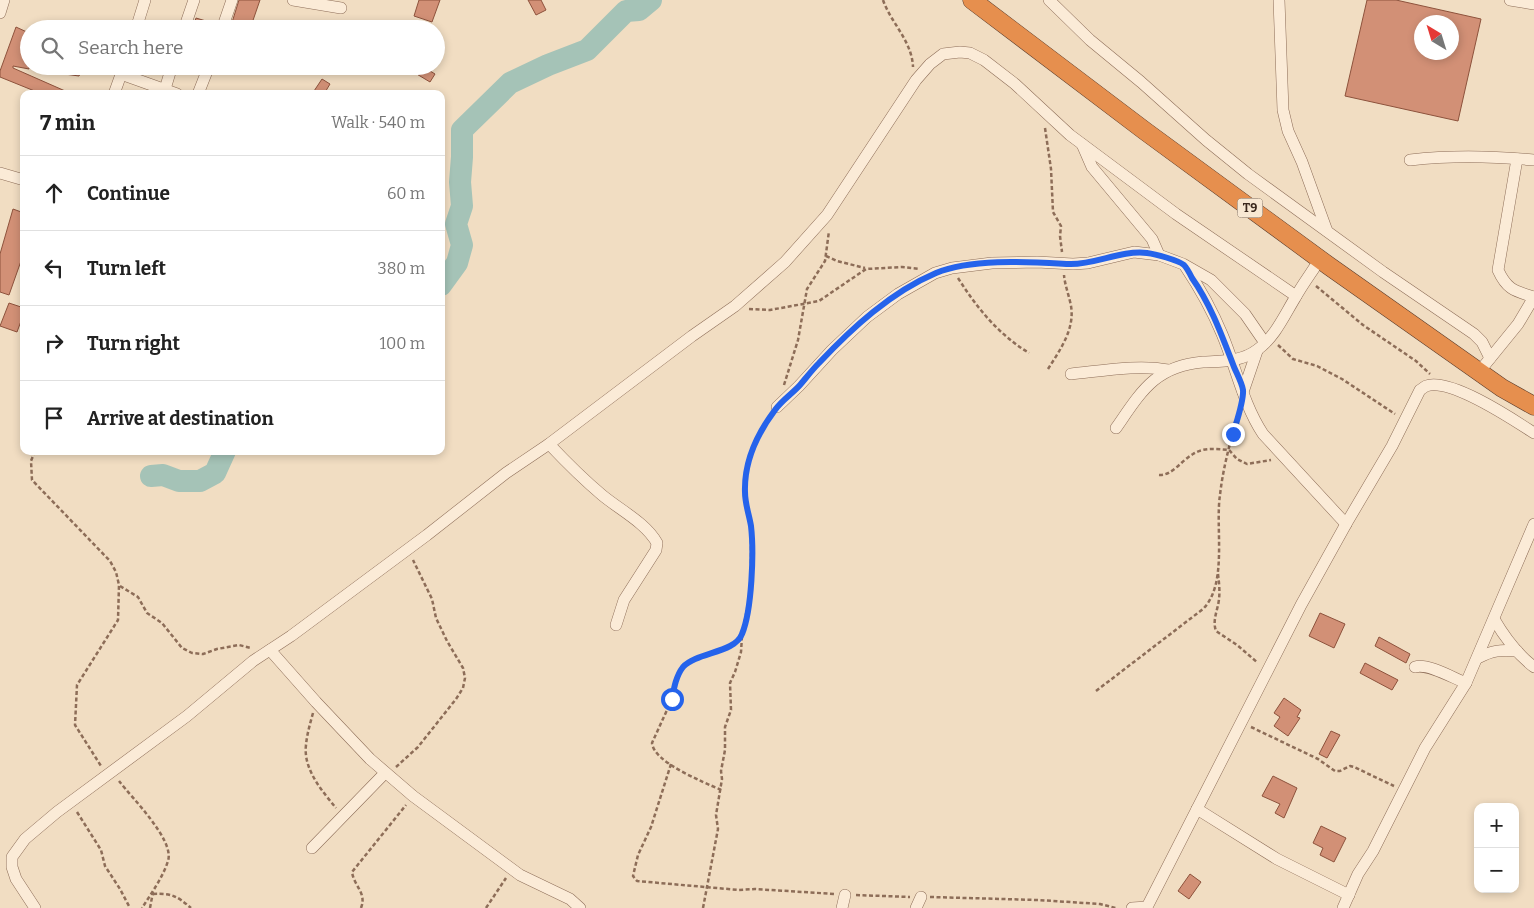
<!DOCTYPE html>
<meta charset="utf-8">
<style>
body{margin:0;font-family:Bitter,serif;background:#f6f6f6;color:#222}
.controls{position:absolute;right:15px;bottom:15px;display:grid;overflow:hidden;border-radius:10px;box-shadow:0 2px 8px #0003}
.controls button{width:45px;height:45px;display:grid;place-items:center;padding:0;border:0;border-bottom:1px solid #e0e0e0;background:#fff;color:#222;font:25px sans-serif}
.compass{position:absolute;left:1414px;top:15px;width:45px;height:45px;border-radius:50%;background:#fff;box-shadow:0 2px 8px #0003;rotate:322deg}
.stop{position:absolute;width:15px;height:15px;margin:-11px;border:4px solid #2563eb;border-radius:50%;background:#fff}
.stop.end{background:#2563eb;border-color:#fff;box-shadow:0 1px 5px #0008}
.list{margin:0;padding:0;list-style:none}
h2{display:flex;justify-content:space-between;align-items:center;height:65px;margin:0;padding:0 20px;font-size:21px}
h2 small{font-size:16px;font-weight:400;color:#767676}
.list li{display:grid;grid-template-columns:32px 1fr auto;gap:15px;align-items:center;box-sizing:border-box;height:75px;padding:0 20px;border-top:1px solid #e0e0e0}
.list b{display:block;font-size:19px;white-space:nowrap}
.list em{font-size:16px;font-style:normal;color:#767676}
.icon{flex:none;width:28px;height:28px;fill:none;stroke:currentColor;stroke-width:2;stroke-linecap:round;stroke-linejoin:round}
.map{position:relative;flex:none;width:1534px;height:908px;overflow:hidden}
.search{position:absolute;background:#fff;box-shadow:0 2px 8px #0003;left:20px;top:20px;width:425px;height:55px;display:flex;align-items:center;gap:12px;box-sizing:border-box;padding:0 18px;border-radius:28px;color:#767676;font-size:19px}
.panel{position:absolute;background:#fff;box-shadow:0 2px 8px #0003;left:20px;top:90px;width:425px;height:365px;border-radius:10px}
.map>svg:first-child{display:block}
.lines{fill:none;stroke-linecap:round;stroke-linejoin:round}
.river{stroke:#a5c3b7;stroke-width:22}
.building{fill:#d29076;stroke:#8d523c;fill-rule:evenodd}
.minor-casing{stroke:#8d6d58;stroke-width:12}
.highway-casing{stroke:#5a3c2c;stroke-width:19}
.path{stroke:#8d6d58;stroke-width:2.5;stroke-dasharray:4 2.5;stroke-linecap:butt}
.minor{stroke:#fbebd7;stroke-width:11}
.highway{stroke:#e68f4e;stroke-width:18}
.route{stroke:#2563eb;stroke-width:6}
.labels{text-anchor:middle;stroke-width:4;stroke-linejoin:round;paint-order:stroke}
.shield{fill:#f8e8d3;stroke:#746254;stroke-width:1}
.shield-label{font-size:12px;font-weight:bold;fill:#3b281d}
</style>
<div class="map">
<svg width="1534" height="908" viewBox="0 0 1534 908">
<rect width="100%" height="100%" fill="#f1ddc2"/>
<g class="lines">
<g class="river">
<path d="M441 285 457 263 462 245 456 224 462 206 460 182 462 157V130L510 83 548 65 587 50 626 11 639 10 651 0"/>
<path d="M151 476 163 475 179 481H200L215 473 225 451"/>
</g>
</g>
<g class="building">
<path d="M239 0H260L250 29H230Z"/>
<path d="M419 0H440L432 22 414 16Z"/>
<path d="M528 0H541L546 10 536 15Z"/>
<path d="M1367 0H1396L1481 19 1458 121 1345 96ZM1422 22H1452V52H1422Z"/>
<path d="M196 18 216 24 215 29 193 27Z"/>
<path d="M16 27 29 33V69L13 66V68L72 94H42L0 77V71Z"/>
<path d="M51 66H84L79 76 50 72Z"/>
<path d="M419 66H422L435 74 430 82 415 73Z"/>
<path d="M322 79 330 84 324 94H312Z"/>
<path d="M13 209 24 213V261H21L9 295 0 292V254Z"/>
<path d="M9 303 24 308V313L17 332 0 326Z"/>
<path d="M1320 613 1345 624 1334 648 1309 636Z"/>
<path d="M1379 637 1410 654 1406 663 1375 646Z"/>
<path d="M1365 663 1398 680 1392 690 1360 673Z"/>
<path d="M1284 698 1301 710 1297 717 1300 718 1288 736 1274 726 1280 717 1274 713Z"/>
<path d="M1331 731 1340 735 1327 758 1319 754Z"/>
<path d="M1273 776 1297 788 1284 818 1275 813 1280 804 1262 796Z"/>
<path d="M1321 826 1346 838 1334 862 1320 855 1323 848 1313 843Z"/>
<path d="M1190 874 1201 882 1189 899 1178 891Z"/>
</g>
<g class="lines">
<defs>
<g id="minor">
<path d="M293 0 341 8"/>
<path d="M1049 0 1090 40 1141 82 1206 140 1248 174 1383 272 1474 334 1482 342 1490 358"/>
<path d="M1279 0 1283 110 1288 131 1302 162 1327 231"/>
<path d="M1510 0 1534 4"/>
<path d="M0 13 4 0"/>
<path d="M136 29 145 0"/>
<path d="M184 29 194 0"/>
<path d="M222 29 232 0"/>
<path d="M121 74 177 94"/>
<path d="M165 89 172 66"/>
<path d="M114 94 124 66"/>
<path d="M198 94 209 66"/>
<path d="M1082 144 1092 167 1152 239 1159 255"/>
<path d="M1517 159 1498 270C1507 290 1515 291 1534 297"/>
<path d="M1410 160C1452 155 1492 156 1534 160"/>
<path d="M0 173 24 180"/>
<path d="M1185 266C1199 287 1212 310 1222 334 1236 367 1243 404 1263 434L1346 524"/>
<path d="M1479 372 1518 324 1534 297"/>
<path d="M1071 374C1101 371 1139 364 1168 370"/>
<path d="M1243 392 1257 351"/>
<path d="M777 407 799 386 832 350 867 317 898 294 935 273 952 268 992 263 1037 262 1073 264 1088 263 1134 252 1159 255 1183 264 1211 280 1245 314 1265 343"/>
<path d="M1116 428C1141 392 1155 366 1203 362 1222 361 1241 362 1257 350 1275 337 1284 316 1295 298 1302 285 1312 272 1320 259"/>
<path d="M549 444C566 462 583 479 602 495 620 510 646 523 657 543L656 550 624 600 616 625"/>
<path d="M1494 619C1505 638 1517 654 1534 667"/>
<path d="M270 650 316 702 370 759 413 796 520 875 570 899 580 908"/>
<path d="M1478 658C1493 650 1500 650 1517 651"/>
<path d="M1415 667C1428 663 1453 678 1466 683"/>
<path d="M1197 809 1277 859 1349 895"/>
<path d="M312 848 385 773"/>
<path d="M35 908 16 879 12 867V857L25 839 57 812 187 716 253 661 291 636 427 535 506 473 549 444 692 336 735 306 785 262 827 215 916 80 930 64 943 54 960 52 970 53 984 60 1015 84 1070 135 1176 214 1296 296"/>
<path d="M842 908 845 895"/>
<path d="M916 908 921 897"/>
<path d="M1132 908 1147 907 1301 605 1346 524 1392 446 1420 390C1422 389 1424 387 1426 386 1450 377 1514 420 1534 433"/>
<path d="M1343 908 1358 874 1373 851 1425 748 1466 683 1534 524"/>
</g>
<path id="highway" d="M972 0 1145 131 1329 266 1502 388 1534 406"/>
</defs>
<use href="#minor" class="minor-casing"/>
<use href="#highway" class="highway-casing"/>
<g class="path">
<path d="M883 0C891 23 912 41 913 67"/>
<path d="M1045 128 1051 169 1053 212 1061 226 1060 236 1062 252"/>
<path d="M826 256 837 261 865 268"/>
<path d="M958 278C977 308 998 334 1029 353"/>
<path d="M1316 286 1363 325 1416 361 1430 374"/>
<path d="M749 309 770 310 819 301 866 269 902 267 920 269"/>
<path d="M1278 345 1293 359 1317 366 1342 379 1395 414"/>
<path d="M1048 369C1060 350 1075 329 1071 306 1069 295 1065 286 1064 275"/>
<path d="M784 385 798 340 807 289 825 261 829 231"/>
<path d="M35 451 31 461 32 480 110 561 116 572 119 585 118 620 77 685 75 725 101 766"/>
<path d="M1159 475C1172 476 1182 460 1193 454 1204 447 1216 449 1229 450L1237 459 1247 464 1271 460"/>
<path d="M1218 574C1219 582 1220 591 1219 599 1218 610 1212 620 1216 631L1237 645 1258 663"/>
<path d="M120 586 138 597 147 613 162 623 182 648 192 653 203 654 217 649 239 645 251 648"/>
<path d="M1096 691 1203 609C1228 584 1215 528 1220 495 1223 467 1231 440 1238 413"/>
<path d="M313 713C310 724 307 734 306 745 303 769 322 791 336 808"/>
<path d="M1251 727 1318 759 1335 771H1340L1350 766 1354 767 1394 786"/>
<path d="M671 764 651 827 638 855 633 876 637 881 739 890 755 889 835 894"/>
<path d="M396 767 418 747 456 699 463 688 465 678 463 668 447 641 436 618 432 599 413 560"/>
<path d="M119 781C131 797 175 840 168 861 163 877 151 894 142 908"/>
<path d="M721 790C704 782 654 763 652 743L672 699 679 673 684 666 695 659 702 657 734 644 742 636"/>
<path d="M77 812 101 850 105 866 120 889 130 908"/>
<path d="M153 894C172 893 177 896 191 908"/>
<path d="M856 895 910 897"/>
<path d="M930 897 1038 900 1100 904 1116 908"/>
<path d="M150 908 153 892"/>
<path d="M361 908C367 893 354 886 352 872L406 805"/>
<path d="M486 908 506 878"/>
<path d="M703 908 718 829 716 815 722 779 721 771 725 750V727L731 710 730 683 735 672 741 652 742 636 751 587V526L745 490 747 469 754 443 771 415"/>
</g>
<use href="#minor" class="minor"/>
<use href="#highway" class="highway"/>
</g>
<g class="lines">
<path class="route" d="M672 699C674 688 676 676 683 667 697 652 735 653 742 634 752 610 754 552 751 526 749 514 745 504 745 492 744 461 757 434 775 410 782 400 792 394 800 385 806 378 812 370 819 363 852 328 891 292 936 273 972 258 1030 262 1069 264 1095 265 1120 250 1147 253 1155 254 1178 260 1184 265 1187 268 1190 274 1192 278 1211 305 1222 336 1234 367 1237 374 1242 383 1243 390 1244 401 1236 423 1233 434"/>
</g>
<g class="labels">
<rect class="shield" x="1237.5" y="198.5" width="25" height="19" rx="4"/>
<g class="shield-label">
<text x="1250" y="212">T9</text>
</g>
</g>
</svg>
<div class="controls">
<button>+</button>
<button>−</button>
</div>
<svg class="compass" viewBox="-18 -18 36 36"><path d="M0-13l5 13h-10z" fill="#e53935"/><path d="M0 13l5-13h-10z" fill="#767676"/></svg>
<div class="stop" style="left:672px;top:699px"></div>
<div class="stop end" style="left:1233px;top:434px"></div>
<div class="search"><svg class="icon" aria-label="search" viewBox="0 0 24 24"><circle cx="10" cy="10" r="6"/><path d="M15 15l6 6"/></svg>Search here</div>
<section class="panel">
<h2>7 min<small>Walk · 540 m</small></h2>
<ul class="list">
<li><svg class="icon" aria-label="ahead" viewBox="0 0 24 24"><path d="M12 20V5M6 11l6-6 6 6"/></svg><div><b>Continue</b></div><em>60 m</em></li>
<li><svg class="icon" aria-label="left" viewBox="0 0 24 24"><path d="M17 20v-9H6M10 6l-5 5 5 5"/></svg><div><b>Turn left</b></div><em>380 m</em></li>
<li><svg class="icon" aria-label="right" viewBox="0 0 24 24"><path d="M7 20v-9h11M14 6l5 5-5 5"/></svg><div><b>Turn right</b></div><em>100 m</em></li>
<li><svg class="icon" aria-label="arrive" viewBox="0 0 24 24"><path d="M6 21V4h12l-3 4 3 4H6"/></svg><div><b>Arrive at destination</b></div></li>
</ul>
</section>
</div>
